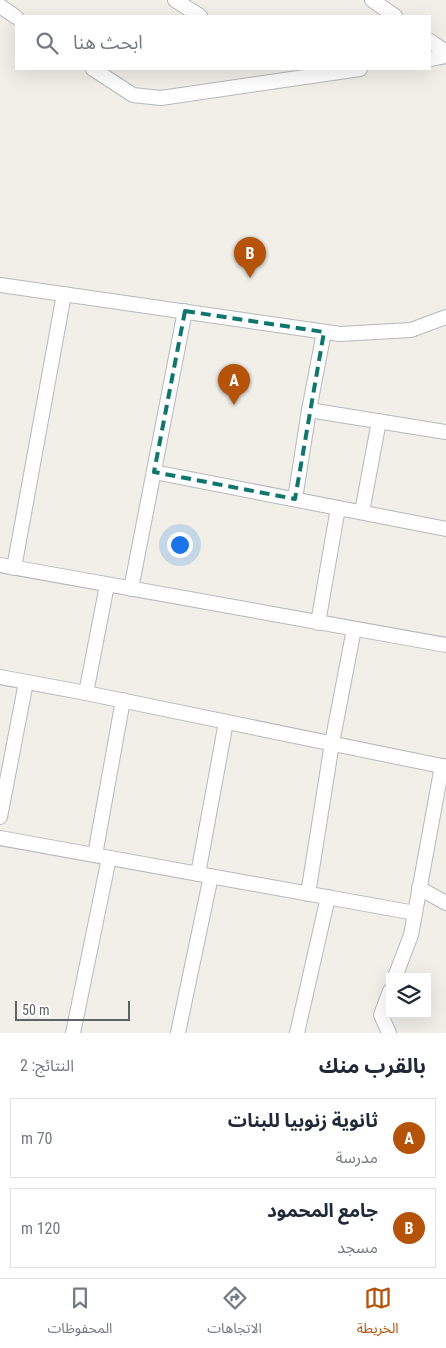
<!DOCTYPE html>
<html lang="ar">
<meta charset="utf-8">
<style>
body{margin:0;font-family:"Roboto Condensed","Noto Sans Arabic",sans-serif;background:#f2f2f3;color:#1f2937;direction:rtl}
.controls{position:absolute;right:15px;bottom:15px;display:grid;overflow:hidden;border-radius:0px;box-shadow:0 5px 20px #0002}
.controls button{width:45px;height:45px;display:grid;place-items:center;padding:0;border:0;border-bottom:1px solid #e0e1e3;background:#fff;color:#1f2937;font:25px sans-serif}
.scale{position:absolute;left:15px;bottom:12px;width:115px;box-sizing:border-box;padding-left:5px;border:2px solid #5f6368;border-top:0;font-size:14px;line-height:18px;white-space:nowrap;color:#5f6368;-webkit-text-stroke:4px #fff;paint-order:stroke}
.you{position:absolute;left:179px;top:544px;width:18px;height:18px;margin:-12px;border:4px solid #fff;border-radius:50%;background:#1a73e8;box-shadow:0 0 0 8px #1a73e833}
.badge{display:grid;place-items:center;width:32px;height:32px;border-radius:50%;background:#b45309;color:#fff;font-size:16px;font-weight:700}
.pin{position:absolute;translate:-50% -41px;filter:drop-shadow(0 1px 2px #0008)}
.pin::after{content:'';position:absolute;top:26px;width:18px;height:15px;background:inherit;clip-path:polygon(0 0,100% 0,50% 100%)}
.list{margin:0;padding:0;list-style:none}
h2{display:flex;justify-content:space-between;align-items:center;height:65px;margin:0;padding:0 20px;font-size:21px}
h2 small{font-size:16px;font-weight:400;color:#747a83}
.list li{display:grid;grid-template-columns:32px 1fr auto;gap:15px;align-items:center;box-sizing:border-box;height:80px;margin:0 10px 10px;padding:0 10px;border:1px solid #e0e1e3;border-radius:0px}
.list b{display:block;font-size:19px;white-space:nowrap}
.list p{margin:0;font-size:16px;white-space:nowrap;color:#747a83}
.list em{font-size:16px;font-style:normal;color:#747a83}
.icon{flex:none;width:28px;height:28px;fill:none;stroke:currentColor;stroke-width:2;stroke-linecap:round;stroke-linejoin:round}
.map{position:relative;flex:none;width:446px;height:1033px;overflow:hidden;direction:ltr}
.search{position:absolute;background:#fff;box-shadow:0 5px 20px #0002;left:15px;right:15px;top:15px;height:55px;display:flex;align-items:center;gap:12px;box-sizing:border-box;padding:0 18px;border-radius:0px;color:#747a83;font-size:19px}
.sheet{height:245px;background:#fff}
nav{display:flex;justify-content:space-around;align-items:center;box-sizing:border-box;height:70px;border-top:1px solid #e0e1e3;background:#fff;font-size:14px;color:#747a83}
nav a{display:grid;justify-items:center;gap:2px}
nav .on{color:#b45309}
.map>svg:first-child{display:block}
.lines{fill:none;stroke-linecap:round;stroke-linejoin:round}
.minor-casing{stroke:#b5b8bc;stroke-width:16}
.minor{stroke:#fff;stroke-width:14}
.marked{fill:none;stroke:#0f766e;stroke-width:4;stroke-dasharray:10 6;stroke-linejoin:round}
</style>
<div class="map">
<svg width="446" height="1033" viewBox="0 0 446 1033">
<rect width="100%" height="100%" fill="#f1efe8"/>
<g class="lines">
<defs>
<g id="minor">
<path d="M175 0 200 16"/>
<path d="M372 0 395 16"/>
<path d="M0 6 16 17"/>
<path d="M430 41 446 52"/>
<path d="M430 59 446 56"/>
<path d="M93 69 133 95 161 98 360 69"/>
<path d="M0 285 340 334 411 330 446 317"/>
<path d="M309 410 446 432"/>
<path d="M154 472 446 529"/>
<path d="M295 499 309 410 324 332"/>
<path d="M362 512 379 421"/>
<path d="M0 565 446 645"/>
<path d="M14 568 64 294"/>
<path d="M131 589 185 311"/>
<path d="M318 623 338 508"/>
<path d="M0 677 86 693 446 767"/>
<path d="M86 693 107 585"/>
<path d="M0 817 26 682"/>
<path d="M0 838 415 913"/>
<path d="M95 855 123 700"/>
<path d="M198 874 226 722"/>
<path d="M419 888 446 903"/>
<path d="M308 894 332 743 354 629"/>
<path d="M395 977 411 935 442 766"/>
<path d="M73 1033 109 858"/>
<path d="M178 1033 211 876"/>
<path d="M297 1033 328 897"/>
<path d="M389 1033 381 1015 390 991"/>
</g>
</defs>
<use href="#minor" class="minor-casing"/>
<use href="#minor" class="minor"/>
</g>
<path class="marked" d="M185 311 324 332 295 499 154 472Z"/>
</svg>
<div class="controls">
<button><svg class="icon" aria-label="layers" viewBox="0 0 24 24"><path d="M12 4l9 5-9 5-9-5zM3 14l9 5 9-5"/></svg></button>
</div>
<div class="scale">50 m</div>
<div class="you"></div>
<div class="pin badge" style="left:234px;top:405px">A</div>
<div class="pin badge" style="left:250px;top:278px">B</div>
<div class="search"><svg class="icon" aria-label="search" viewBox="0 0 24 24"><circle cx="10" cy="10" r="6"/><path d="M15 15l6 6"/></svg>ابحث هنا</div>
</div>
<section class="sheet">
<h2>بالقرب منك<small>النتائج: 2</small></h2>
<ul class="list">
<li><span class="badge">A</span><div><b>ثانوية زنوبيا للبنات</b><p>مدرسة</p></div><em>70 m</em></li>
<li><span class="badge">B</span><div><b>جامع المحمود</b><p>مسجد</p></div><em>120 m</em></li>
</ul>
</section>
<nav>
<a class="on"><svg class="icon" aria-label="map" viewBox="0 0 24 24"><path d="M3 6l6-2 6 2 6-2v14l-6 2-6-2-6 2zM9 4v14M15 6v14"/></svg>الخريطة</a>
<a><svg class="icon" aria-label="directions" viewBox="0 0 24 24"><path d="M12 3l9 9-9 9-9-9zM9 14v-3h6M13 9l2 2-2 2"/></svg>الاتجاهات</a>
<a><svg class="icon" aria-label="saved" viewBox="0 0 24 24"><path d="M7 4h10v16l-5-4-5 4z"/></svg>المحفوظات</a>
</nav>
